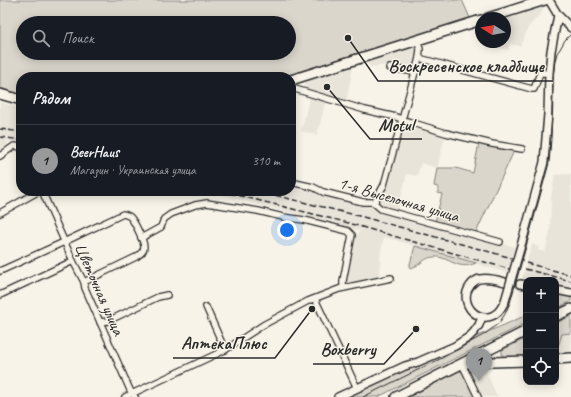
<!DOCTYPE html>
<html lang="ru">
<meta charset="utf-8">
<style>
body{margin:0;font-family:Caveat,sans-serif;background:#242831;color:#f1f3f6}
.controls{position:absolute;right:12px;bottom:12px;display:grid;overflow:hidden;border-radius:8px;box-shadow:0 2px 10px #0003}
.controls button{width:36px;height:36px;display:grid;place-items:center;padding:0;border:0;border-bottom:1px solid #363941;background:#171b24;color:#f1f3f6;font:20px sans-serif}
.compass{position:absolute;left:475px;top:12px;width:36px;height:36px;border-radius:50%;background:#171b24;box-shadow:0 2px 10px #0003;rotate:281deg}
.you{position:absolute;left:287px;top:230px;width:14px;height:14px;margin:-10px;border:3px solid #fff;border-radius:50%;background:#1a73e8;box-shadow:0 0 0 6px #1a73e833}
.badge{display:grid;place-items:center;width:26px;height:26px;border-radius:50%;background:#98999b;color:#111;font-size:13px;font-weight:700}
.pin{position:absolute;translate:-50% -33px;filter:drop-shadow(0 1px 2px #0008)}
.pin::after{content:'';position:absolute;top:21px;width:14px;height:12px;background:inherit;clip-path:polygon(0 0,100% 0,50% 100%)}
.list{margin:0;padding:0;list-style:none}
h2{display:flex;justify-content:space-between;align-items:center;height:52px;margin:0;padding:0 16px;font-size:17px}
h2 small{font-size:13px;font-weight:400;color:#9ea1a6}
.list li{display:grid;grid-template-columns:26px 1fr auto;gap:12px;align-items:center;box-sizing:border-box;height:72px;padding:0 16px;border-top:1px solid #363941}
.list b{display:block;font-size:15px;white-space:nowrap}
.list p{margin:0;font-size:13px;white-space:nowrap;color:#9ea1a6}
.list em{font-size:13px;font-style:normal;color:#9ea1a6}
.icon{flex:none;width:22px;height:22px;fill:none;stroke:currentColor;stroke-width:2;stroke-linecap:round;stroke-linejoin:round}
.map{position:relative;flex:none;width:571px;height:397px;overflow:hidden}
.search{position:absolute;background:#171b24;box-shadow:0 2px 10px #0003;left:16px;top:16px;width:280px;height:44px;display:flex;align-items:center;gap:10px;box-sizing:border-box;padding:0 14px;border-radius:22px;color:#9ea1a6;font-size:15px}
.panel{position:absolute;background:#171b24;box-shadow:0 2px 10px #0003;left:16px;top:72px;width:280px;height:124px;border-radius:16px}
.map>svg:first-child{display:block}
.built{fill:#e8e4da}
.green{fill:#dad6cc;stroke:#82807c;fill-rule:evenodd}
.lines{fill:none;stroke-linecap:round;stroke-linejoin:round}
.minor-casing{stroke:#2b2b2b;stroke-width:8}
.tertiary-casing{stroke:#2b2b2b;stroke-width:10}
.primary-casing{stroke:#2b2b2b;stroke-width:12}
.minor{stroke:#f7f3e8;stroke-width:5.5}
.tertiary{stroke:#f7f3e8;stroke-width:7}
.primary{stroke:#f7f3e8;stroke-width:9}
.tram{stroke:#2b2b2b;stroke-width:1}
.rail{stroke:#2b2b2b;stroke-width:1.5;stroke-dasharray:6 3;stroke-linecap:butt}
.tertiary-bridge-casing{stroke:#2b2b2b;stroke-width:10;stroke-linecap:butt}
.tertiary-bridge{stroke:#f7f3e8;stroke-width:7}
.labels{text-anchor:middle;stroke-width:3;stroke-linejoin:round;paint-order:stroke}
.street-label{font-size:17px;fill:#2b2b2b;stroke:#f7f3e8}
.leader{fill:none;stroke:#2b2b2b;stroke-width:1.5}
.callout-dot{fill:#2b2b2b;stroke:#f7f3e8;stroke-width:1.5}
.callout-label{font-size:18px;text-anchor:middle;font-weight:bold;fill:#2b2b2b;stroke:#f7f3e8;stroke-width:3;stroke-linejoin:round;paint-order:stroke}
</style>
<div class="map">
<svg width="571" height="397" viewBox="0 0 571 397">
<rect width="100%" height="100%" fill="#f7f3e8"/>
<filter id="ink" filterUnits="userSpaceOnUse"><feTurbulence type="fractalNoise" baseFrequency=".025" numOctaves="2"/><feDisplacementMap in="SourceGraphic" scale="8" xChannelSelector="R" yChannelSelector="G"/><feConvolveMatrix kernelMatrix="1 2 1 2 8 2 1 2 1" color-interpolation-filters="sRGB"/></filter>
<g filter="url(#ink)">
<g class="built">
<path d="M541 7 543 11 529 26 520 46 510 44 508 50 496 47 498 42H505V19Z"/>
<path d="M414 47 416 48 417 57 413 71 389 65 371 67 366 63Z"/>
<path d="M353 66 346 103 311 92 306 89 305 84 306 81Z"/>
<path d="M310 96 326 100 317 135 301 131Z"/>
<path d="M0 102 21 108V143L8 141 5 151 0 155Z"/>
<path d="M406 124H410L445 136 437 168 421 163 417 176 407 174 396 215 515 247 508 273 384 237 381 250 379 276 366 280 346 283 345 281 354 238 360 231 206 191H291V184L312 190 326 195 376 207 379 199 385 188 404 126Z"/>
<path d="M571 174V296L556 293V280H526V287L520 286 532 244 539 247 538 250 545 252 550 232 551 197 555 175Z"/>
<path d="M571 333V353L556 355 562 334Z"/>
<path d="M485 368 497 397H481L470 374V371L473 369Z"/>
</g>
<g class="green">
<path d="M0 0H462L470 18 282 77H21V94L0 88ZM23 23H289V53H23Z"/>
<path d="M479 143 514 151 474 237 434 226 442 194 438 193V187L434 186 437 168H456L473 173Z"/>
<path d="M415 246 476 263C457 272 448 255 433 257 426 258 424 261 419 264 417 266 413 267 410 268V264Z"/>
<path d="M556 293 571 296V301L556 309V301H557Z"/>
<path d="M526 315V323L378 397H343L470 339C489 331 508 324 526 315Z"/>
<path d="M571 316V333L562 334 556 353V323Z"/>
<path d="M526 338V356L505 357 502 355V350Z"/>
<path d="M459 371H462L464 373 475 397H409L410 396Z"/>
</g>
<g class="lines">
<defs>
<g id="minor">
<path d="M419 58 532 89H534L540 73H549"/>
<path d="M390 68 409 71 415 73"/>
<path d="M291 80 295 89 365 110 396 117 410 122 446 133 492 144 522 149"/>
<path d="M0 156 14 146 21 147"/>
<path d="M291 182 313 187 323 192 363 202H372L374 203 381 209 500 242"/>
<path d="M42 191 73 261 84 282 85 288 130 390 135 397"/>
<path d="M374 203 384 185 419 58 420 49 417 40"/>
<path d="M0 213 39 191"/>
<path d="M141 238 161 227 164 219 171 214 195 205 207 203 258 211 283 217 304 220 348 231 352 235 343 281V288"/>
<path d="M0 271 64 242 123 214C126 215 129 215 131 218 135 223 144 241 144 247 144 252 140 254 136 257L84 282"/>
<path d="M0 295 73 261"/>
<path d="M315 299 357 388"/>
<path d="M206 307 225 350"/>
<path d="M100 322 108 321 158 297 167 295"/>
<path d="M462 364 478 397"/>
<path d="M125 397 225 350 263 325 308 301 339 289 391 278"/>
</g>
<g id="tertiary">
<path d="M549 0 558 15 571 28"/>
<path d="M524 235 544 162 548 114 549 73 551 51 558 15"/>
<path d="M520 284 526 285"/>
<path d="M556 290 571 293"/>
<path d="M505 301C503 305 501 309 498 312 480 328 457 303 470 286 472 283 477 279 480 279 488 277 498 280 505 282"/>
<path d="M338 397 405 366 418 362 455 346 469 337 474 332 479 325 482 317"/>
</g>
<g id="primary">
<path d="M488 18 545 0"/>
<path d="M291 80 481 20"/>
<path d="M0 94 21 100"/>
<path d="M556 316 571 309"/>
<path d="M556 359 571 358"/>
<path d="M465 363 526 361"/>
<path d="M396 397 526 331"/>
</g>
</defs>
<use href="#minor" class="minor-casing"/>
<use href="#tertiary" class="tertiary-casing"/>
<use href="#primary" class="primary-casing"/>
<use href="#minor" class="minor"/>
<use href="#tertiary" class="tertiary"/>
<use href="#primary" class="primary"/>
<path class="tram" d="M363 397 442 358 485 334 499 323 505 314 510 303 529 236 549 163 551 139 553 78 555 61 557 53 560 49 565 40 571 34"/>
<g class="rail">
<path d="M0 129 21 132"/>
<path d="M0 137 21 140"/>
<path d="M221 191 341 221 509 269"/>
<path d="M258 191 363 217 512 258"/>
<path d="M526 263 571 275"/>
<path d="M525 269 571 281"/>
</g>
<defs>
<path id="tertiary-bridge" d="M505 301 524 235"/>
</defs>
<use href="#tertiary-bridge" class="tertiary-bridge-casing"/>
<use href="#tertiary-bridge" class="tertiary-bridge"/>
</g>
</g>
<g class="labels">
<g class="street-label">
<text transform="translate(399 199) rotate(16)" y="6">1-я Выселочная улица</text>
<text transform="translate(100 289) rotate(66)" y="6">Цветочная улица</text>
</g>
</g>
<path class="leader" d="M348 38L378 81H553M327 87L370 139H422M312 309L275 358H173M416 329L384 364H313"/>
<g class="callout-dot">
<circle cx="348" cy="38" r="4"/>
<circle cx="327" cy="87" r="4"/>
<circle cx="312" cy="309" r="4"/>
<circle cx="416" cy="329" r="4"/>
</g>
<g class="callout-label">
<text x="466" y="72">Воскресенское кладбище</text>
<text x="396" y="131">Motul</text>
<text x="224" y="349">АптекаПлюс</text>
<text x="348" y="355">Boxberry</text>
</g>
</svg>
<div class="controls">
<button>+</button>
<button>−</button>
<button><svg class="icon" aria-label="locate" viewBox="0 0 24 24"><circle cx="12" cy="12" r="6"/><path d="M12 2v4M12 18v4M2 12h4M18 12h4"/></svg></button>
</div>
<svg class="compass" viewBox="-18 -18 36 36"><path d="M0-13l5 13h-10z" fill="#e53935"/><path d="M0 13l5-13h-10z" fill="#9ea1a6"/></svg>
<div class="you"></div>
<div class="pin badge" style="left:479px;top:381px">1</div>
<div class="search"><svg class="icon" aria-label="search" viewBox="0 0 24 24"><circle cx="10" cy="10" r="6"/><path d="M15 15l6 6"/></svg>Поиск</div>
<section class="panel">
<h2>Рядом<small></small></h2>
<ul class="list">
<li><span class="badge">1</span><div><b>BeerHaus</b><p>Магазин · Украинская улица</p></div><em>310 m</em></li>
</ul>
</section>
</div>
